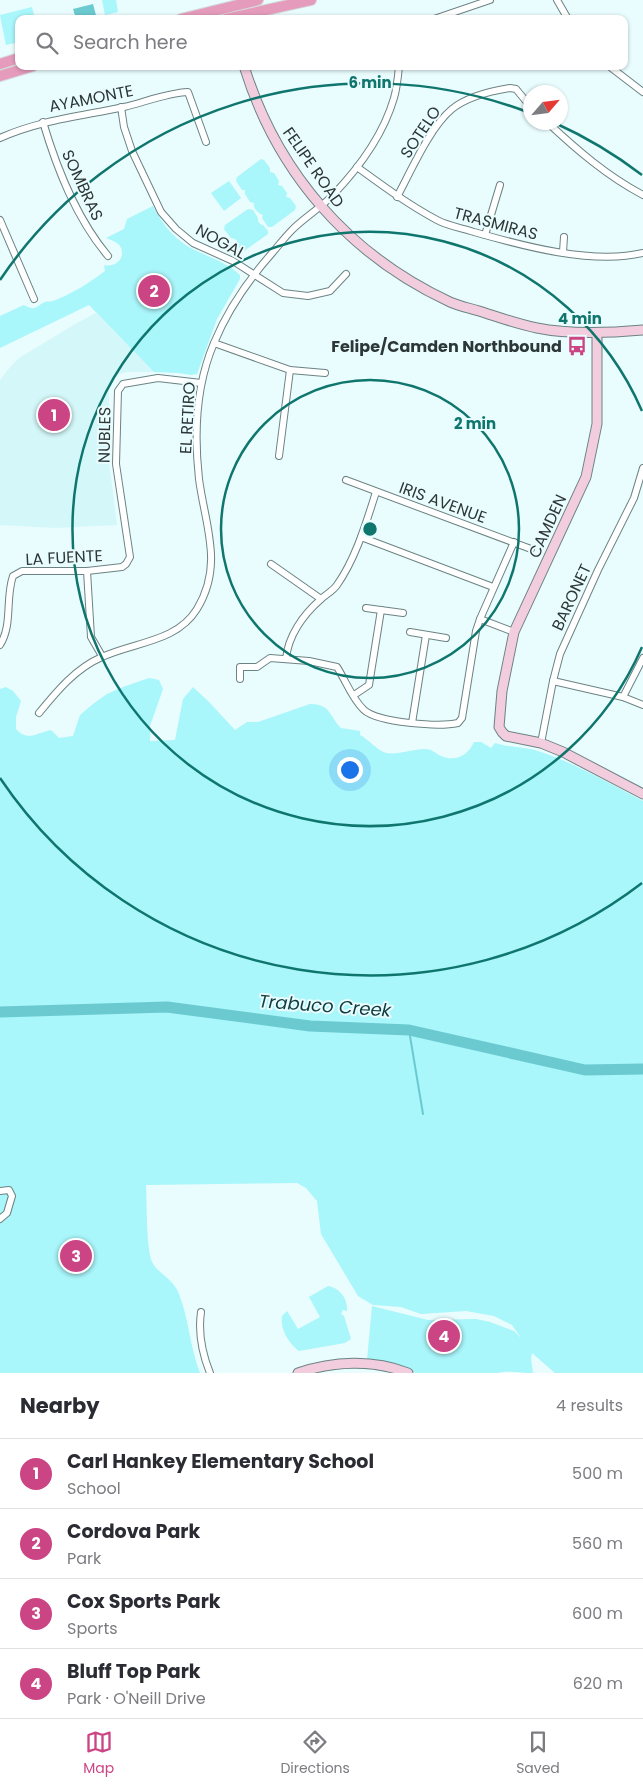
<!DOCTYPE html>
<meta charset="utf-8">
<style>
body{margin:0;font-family:Poppins,sans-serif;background:#f2f2f3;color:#2b2b33}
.compass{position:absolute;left:523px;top:85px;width:45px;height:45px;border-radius:50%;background:#fff;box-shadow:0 1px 4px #0004;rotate:62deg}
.you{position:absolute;left:349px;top:769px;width:18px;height:18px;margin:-12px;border:4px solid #fff;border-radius:50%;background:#1a73e8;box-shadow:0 0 0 8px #1a73e833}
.badge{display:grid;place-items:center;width:32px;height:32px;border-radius:50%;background:#cb4585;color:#fff;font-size:16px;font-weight:700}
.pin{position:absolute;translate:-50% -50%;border:2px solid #fff;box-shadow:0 1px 5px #0006}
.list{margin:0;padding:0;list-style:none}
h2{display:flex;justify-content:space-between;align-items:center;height:65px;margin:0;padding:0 20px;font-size:21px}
h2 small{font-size:16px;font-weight:400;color:#7c7c81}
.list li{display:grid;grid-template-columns:32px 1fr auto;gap:15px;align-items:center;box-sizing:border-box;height:70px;padding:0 20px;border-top:1px solid #e1e1e2}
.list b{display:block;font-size:19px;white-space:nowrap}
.list p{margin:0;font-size:16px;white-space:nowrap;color:#7c7c81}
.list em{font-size:16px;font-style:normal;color:#7c7c81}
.icon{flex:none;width:28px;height:28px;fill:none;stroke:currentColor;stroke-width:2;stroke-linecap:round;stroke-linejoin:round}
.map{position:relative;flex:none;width:643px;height:1373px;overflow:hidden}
.search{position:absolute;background:#fff;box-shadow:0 1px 4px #0004;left:15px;right:15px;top:15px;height:55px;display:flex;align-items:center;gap:12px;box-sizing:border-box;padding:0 18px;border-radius:10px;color:#7c7c81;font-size:19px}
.sheet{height:345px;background:#fff}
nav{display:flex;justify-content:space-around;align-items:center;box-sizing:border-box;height:70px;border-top:1px solid #e1e1e2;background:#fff;font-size:14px;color:#7c7c81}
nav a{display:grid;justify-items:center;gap:2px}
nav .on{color:#cb4585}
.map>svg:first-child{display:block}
.built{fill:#d4f7f9}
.green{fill:#a9f6fb}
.water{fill:#6bcad0}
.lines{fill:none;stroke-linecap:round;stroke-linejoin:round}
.stream{stroke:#6bcad0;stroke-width:2}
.river{stroke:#6bcad0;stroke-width:11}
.street-casing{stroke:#6c8384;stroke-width:8}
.secondary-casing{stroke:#6c8384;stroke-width:11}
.primary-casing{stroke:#d5d7d7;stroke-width:12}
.street{stroke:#fff;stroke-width:6}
.secondary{stroke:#f2cdde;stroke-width:9}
.primary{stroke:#e59bbc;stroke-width:10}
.ring{fill:none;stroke:#0f766e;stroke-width:2.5}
.labels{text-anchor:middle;stroke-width:4;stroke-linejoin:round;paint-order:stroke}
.street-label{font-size:16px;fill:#2d3737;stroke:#e9fcfe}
.poi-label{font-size:16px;font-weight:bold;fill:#2d3737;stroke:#e9fcfe;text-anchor:end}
.water-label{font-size:18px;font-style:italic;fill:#0e3c3f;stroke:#e9fcfe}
.centre{fill:#0f766e;stroke:#e9fcfe;stroke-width:2.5}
.ring-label{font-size:15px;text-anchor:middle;font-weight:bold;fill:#0f766e;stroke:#e9fcfe;stroke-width:4;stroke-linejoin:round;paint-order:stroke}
</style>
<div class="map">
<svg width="643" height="1373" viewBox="0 0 643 1373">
<rect width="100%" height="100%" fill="#e9fcfe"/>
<path class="built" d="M96 313 154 372H127L116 375 109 383V461L117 525 55 528 0 525V380L11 366 19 358 77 323Z"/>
<g class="green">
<path d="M102 0H116L118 12 105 15Z"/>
<path d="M32 7 35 19H19V42L6 45 0 15Z"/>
<path d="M261 159 264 160 270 168V172L274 173 279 181 278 185 282 186 287 193 286 197 290 198 296 206 295 210 272 227H268L262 218 263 215C257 213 253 208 254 203L250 202 245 194V190H242L236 181 237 177Z"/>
<path d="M229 181 241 198 224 211 211 193Z"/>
<path d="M153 206C163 226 177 243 199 252 214 259 227 263 240 275V279L217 319 197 374 191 375 178 373 154 372 89 305 0 348V316L24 305C36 312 36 306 45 302 48 301 50 302 53 301 72 294 89 283 105 271L104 265C115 268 127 258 120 246 117 242 111 240 106 238L124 229 127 219Z"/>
<path d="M248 209 253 210 258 218V221L260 224 263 225 268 231V234L244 251H241L236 245 237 241 235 239 231 238 224 229 225 225Z"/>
<path d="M149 678 159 680 163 689 150 726V741L175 740 183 699 193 687 209 702 235 730 247 722H258L310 704C331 704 329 716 341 728L360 731V735C368 739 378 751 386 753 398 755 413 749 425 749 431 749 434 752 439 755 454 763 468 756 474 742H481L491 748 495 743C510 748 526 746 541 752 577 764 610 784 643 801V1373H555L532 1353 531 1359 533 1373C524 1373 505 1370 498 1373H416L405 1368 367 1360 372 1306 428 1320 476 1319 490 1322 514 1331 521 1338 512 1325 494 1316 466 1311 421 1314 401 1307 373 1305 358 1296 321 1234 317 1201 306 1188 297 1183 146 1185C147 1203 146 1248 152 1262 158 1274 173 1278 179 1294 189 1320 190 1347 200 1373H0V689L6 687 13 691 21 701 16 717V729C28 742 36 733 51 730L59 738 73 736 80 715 93 704 107 694 123 687Z"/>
<path d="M328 1286C340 1288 348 1299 347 1311L343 1310 341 1314 344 1316 351 1339 345 1343 299 1351C289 1343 280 1330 282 1316L287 1311 298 1329 320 1317 309 1297Z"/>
</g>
<path class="water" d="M93 4 97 19H76L73 9Z"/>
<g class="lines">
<path class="stream" d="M409 1030 423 1114"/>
<path class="river" d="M0 1012 167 1007 310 1026 409 1030 585 1070 643 1069"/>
<defs>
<g id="street">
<path d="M557 0 568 19"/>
<path d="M434 19 490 0"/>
<path d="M609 66 643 92"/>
<path d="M121 107 124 127 132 151 161 212 176 229 193 243 233 261 283 293 308 296 330 291 346 274"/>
<path d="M43 122C57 169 76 218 108 256"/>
<path d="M547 122C577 150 607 176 643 195"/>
<path d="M0 138C40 120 82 116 124 107 145 102 167 93 188 92L206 142"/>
<path d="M357 167C383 186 409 205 437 220 448 226 462 228 474 232 523 246 593 265 643 253"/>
<path d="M397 197C411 171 430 127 452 109 467 97 491 91 510 88L516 89 530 106"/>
<path d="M0 220 34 299"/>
<path d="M485 235 500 185"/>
<path d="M563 252 564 237"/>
<path d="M214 343 290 370 325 373"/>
<path d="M279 456 290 370"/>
<path d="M346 480 531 549"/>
<path d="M361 537 493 587"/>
<path d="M271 564 321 599"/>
<path d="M87 571 91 637 102 656"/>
<path d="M366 608 403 613"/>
<path d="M480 619 514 632"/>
<path d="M410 632 446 638"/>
<path d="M0 645C13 624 5 599 13 576L22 571H87L122 567 126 564 130 557 116 464 118 391 123 384 158 378 201 383"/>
<path d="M286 659C288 636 303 615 320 600 325 595 333 591 337 585 356 558 366 523 376 492"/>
<path d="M240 679V667H257L270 658 309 661 337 667C346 681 352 699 364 710 379 723 439 727 458 723L462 718 476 631 480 619 514 542"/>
<path d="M553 681 623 697 643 705"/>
<path d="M354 695 369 685 381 610"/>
<path d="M623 697 643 658"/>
<path d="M39 713C57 691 76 668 102 657 134 642 177 642 197 609 224 565 205 525 199 479 194 434 196 385 214 343 228 309 249 279 273 252 279 245 285 237 292 230 304 218 319 209 332 196 359 168 383 136 394 98 397 88 398 77 399 66"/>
<path d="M412 723 426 635"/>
<path d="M541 743 553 681 560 654 598 570 634 498 643 468"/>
<path d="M0 1191 9 1190 12 1196 7 1213 0 1219"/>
<path d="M201 1312C198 1333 202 1353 210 1373"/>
</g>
<g id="secondary">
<path d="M244 66C277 173 349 255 450 302 459 306 469 308 479 311 498 317 517 324 537 328 571 335 609 333 643 330"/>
<path d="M597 334V424L586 477 514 632 502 691 499 727 502 732 506 736 541 743 563 752 643 794"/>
<path d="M298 1373C333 1361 373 1359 408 1373"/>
</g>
<g id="primary">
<path d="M181 19 258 0"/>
<path d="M226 19 311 0"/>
<path d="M0 64 19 58"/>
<path d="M0 76 33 66"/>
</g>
</defs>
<use href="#street" class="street-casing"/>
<use href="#secondary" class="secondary-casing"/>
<use href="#primary" class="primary-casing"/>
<use href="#street" class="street"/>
<use href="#secondary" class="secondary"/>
<use href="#primary" class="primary"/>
</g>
<g class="ring">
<circle cx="370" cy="529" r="149"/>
<path d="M642 647A297 297 0 1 1 642 411"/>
<path d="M642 883A446 446 0 0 1 0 778M0 280A446 446 0 0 1 530 113M555 123A446 446 0 0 1 642 175"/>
</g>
<defs>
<symbol id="bus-bare" viewBox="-9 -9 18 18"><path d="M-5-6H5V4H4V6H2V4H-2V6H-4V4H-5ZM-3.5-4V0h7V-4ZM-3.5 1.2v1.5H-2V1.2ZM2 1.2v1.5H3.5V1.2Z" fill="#cb4585" stroke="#e9fcfe" stroke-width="2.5" paint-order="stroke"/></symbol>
</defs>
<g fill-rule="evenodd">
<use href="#bus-bare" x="563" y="332" width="28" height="28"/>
</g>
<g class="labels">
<g class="street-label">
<text transform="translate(91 98) rotate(-11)" y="6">AYAMONTE</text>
<text transform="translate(420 132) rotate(-56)" y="6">SOTELO</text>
<text transform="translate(314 167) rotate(55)" y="6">FELIPE ROAD</text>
<text transform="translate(83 185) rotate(65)" y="6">SOMBRAS</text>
<text transform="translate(496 223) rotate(15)" y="6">TRASMIRAS</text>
<text transform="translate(221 241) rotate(29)" y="6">NOGAL</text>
<text transform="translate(187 418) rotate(-87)" y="6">EL RETIRO</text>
<text transform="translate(104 435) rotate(-89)" y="6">NUBLES</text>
<text transform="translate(443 502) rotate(20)" y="6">IRIS AVENUE</text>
<text transform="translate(547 526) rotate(-65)" y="6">CAMDEN</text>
<text transform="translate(64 557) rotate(-3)" y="6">LA FUENTE</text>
<text transform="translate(571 597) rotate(-65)" y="6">BARONET</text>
</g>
<g class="poi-label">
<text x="562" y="352">Felipe/Camden Northbound</text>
</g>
<g class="water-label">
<text transform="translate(325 1006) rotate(4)" y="6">Trabuco Creek</text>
</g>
</g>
<circle cx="370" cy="529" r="8" class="centre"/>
<g class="ring-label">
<text x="370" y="88">6 min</text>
<text x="580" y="324">4 min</text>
<text x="475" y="429">2 min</text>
</g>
</svg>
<svg class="compass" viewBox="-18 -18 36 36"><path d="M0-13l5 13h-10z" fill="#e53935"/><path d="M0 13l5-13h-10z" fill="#7c7c81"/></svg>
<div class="you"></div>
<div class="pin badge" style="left:54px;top:415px">1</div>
<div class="pin badge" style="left:154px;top:291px">2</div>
<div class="pin badge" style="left:76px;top:1256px">3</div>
<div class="pin badge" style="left:444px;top:1336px">4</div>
<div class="search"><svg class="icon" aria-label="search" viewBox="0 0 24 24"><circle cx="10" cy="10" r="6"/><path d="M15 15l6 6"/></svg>Search here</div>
</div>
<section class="sheet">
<h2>Nearby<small>4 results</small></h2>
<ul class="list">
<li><span class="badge">1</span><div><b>Carl Hankey Elementary School</b><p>School</p></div><em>500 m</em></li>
<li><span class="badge">2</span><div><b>Cordova Park</b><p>Park</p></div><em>560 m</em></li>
<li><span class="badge">3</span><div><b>Cox Sports Park</b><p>Sports</p></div><em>600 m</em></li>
<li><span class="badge">4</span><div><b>Bluff Top Park</b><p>Park · O'Neill Drive</p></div><em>620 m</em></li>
</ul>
</section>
<nav>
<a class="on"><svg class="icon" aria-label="map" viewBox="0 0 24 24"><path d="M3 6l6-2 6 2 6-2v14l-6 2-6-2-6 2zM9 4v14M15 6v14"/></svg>Map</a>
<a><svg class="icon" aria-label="directions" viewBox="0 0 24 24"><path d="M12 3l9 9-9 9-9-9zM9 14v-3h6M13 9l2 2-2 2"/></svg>Directions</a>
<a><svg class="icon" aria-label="saved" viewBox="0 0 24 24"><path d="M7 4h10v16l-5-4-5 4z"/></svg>Saved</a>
</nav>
